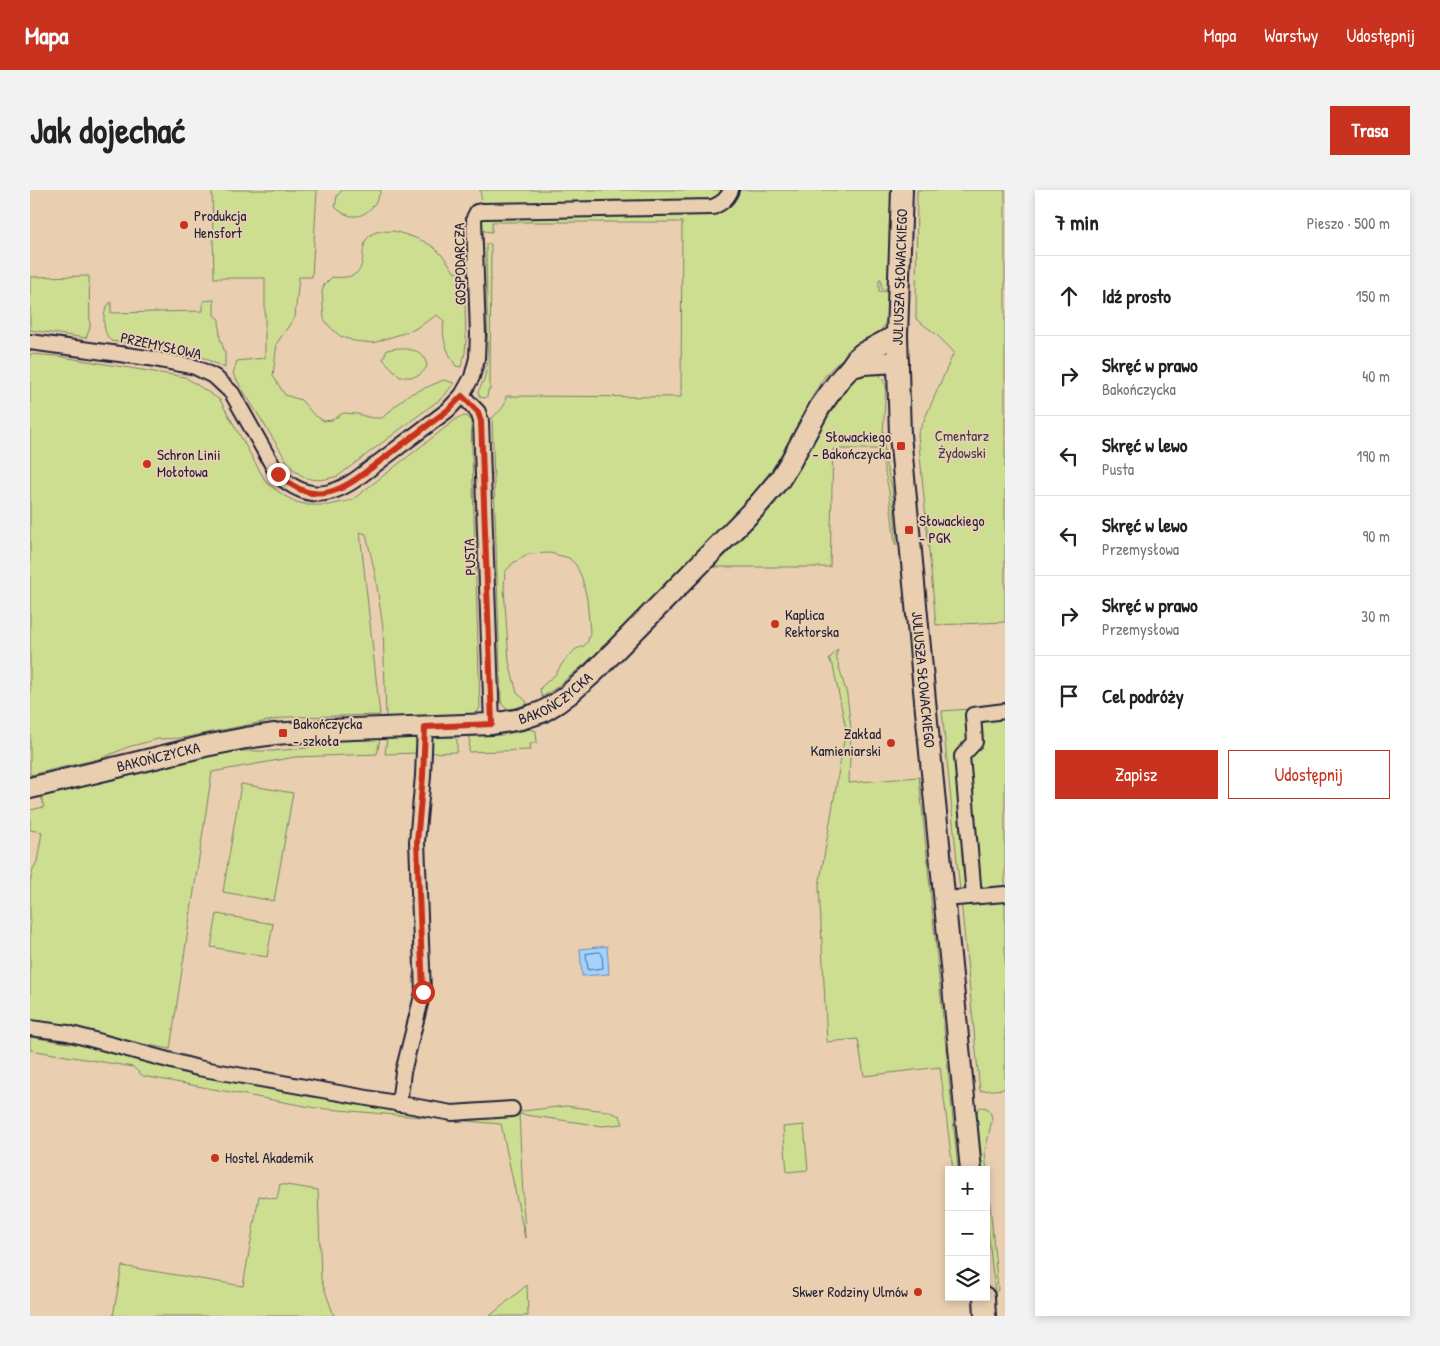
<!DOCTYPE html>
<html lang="pl">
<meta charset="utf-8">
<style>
body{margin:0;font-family:"Patrick Hand",sans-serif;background:#f2f2f2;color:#222}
.controls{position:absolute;right:15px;bottom:15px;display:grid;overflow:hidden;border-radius:0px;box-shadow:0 2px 8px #0003}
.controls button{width:45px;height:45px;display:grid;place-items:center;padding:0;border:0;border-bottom:1px solid #e0e0e0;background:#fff;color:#222;font:25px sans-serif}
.stop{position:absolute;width:15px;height:15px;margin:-11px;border:4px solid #c8321e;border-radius:50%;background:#fff}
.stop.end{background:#c8321e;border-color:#fff;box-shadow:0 1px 5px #0008}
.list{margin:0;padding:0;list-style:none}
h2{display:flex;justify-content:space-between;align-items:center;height:65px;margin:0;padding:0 20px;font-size:21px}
h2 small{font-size:16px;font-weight:400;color:#767676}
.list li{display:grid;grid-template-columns:32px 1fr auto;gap:15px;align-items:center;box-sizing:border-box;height:80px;padding:0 20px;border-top:1px solid #e0e0e0}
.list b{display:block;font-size:19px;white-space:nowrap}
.list p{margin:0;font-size:16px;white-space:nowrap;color:#767676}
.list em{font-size:16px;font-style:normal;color:#767676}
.actions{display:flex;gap:10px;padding:15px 20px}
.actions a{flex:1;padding:11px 0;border:1px solid #c8321e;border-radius:0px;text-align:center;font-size:18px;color:#c8321e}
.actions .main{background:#c8321e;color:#fff}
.icon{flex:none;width:28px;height:28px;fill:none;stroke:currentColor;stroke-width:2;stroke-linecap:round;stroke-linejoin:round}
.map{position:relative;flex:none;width:975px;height:1126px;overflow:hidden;border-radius:0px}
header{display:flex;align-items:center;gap:30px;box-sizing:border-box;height:70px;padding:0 25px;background:#c8321e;color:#fff}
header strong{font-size:24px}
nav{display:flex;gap:28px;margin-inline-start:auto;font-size:18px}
.intro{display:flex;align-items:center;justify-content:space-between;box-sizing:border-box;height:120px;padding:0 30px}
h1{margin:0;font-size:35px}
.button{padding:12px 22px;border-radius:0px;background:#c8321e;color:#fff;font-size:18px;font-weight:700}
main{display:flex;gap:30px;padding:0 30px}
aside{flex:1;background:#fff;border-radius:0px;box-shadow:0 2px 8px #0003}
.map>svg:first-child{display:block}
.green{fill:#cede91;stroke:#788066}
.water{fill:#a1d3fe;stroke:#6e8cb0}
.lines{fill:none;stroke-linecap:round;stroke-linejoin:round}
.shore{stroke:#556989;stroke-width:1}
.street-casing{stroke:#22223b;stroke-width:18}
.secondary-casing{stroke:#22223b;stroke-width:24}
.street{stroke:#e9cfb0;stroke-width:14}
.secondary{stroke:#e9cfb0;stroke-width:20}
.route{stroke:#c8321e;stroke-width:6}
.poi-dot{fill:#c8321e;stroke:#e9cfb0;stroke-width:2}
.labels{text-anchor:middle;stroke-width:4;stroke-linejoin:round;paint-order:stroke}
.poi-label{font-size:15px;fill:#22223b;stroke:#e9cfb0;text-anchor:start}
.street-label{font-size:15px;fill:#22223b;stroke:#e9cfb0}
.park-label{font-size:15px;fill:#3c3e48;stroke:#e9cfb0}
</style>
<header>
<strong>Mapa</strong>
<nav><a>Mapa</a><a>Warstwy</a><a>Udostępnij</a></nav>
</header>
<div class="intro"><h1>Jak dojechać</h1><a class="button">Trasa</a></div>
<main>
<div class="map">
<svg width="975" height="1126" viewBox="0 0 975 1126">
<rect width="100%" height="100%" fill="#e9cfb0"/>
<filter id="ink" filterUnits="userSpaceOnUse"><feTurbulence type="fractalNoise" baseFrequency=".02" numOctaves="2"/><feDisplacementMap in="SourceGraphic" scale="10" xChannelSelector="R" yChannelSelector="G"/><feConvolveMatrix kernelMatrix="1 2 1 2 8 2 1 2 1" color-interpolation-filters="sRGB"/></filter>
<g filter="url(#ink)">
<g class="green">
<path d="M182 0H287L282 87H269L265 127 247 153 243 186 255 205 271 210 284 225 294 231 302 230 313 223 327 224 342 228H352L378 205 414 190 424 193 413 207 308 286C288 292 276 292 260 276L203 184 207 171 235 168V88H184Z"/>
<path d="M312 0H351C344 23 325 36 305 17L307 6Z"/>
<path d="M450 0H695L686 10 458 16 452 12Z"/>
<path d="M707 0H861L860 99H852L851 89H849V101L858 102 857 127 854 136 850 141 824 158 797 183 786 200 760 250 743 278 724 302 699 329 564 466 527 497 512 507 510 501 511 497 525 485 534 471 546 459 554 456 558 451 560 442 557 409 552 388 546 375 539 368 520 363 499 364 483 373 475 382 474 398 479 472 487 503 496 511 497 514C487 517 474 525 471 510L462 228C469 221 476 218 476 206L651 207 652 32H462V42L454 41C449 34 452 27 460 24H674C694 22 696 17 707 0Z"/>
<path d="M887 0H975V432L906 435 888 244 924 162 906 144 886 129Z"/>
<path d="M363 41C380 46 398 50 410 63 416 69 420 76 425 83L434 79 436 151 435 163 431 177 426 176C417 162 411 148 414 131L407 125 383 140 343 153 324 151 310 146 300 137 294 129 292 102 294 95 302 87C352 92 318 51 347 42 352 40 359 42 363 41Z"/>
<path d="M456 54H461L460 200H458L457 207 454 208 450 207 448 202 454 190 458 171Z"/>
<path d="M59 86 60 138 56 148 0 140V87Z"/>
<path d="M184 110V125L189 129 190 148 195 163V178L162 162 81 151C72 143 71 119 81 112V123L173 121V111Z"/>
<path d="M367 158C382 160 394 159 397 176 390 188 384 187 370 187L353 169 357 160Z"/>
<path d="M0 164 26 166 155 187 190 210 236 292 253 305 266 312 278 315H299L322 310 429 227 437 226 440 229 441 233 450 517 448 521 444 524 356 527 353 438 345 383 336 344 330 342 350 525 258 527 152 548 128 549 98 557 72 568 0 585Z"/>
<path d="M844 182 849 184 856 195 853 243 856 275 862 298 867 355H865L859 301 850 259H803L800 377H684L744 315 758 297 795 231 818 197 828 186 833 183Z"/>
<path d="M808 459 806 466 817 505 821 539 819 593 889 587 928 980H923L910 877 834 886 828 849 797 852 789 696 816 539 803 476 799 469Z"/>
<path d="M953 518 975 520V899L950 901 912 521Z"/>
<path d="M501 539 506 541 507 553 500 554 501 560 439 562 440 547 443 546 472 545Z"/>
<path d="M401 547H424L427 550V562L397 563Z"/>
<path d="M390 548 389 563 355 564 357 549Z"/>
<path d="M350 549 347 564 265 567 182 582 140 859 0 833V693L3 679 7 672 12 642 0 640V620L14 617 11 606 199 561H243L277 558 295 551Z"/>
<path d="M211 594 263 603 244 711 193 702Z"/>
<path d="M187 724 243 734 237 767 181 757Z"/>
<path d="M0 847 84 860 419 928 489 923 493 921 535 916 577 921 590 926 593 934 573 936 489 924 495 1048 471 934 286 918 113 886 103 877 0 860Z"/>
<path d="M951 917 957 918 961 924 962 929 955 962 968 1100 965 1103 956 1022V980H952L946 925 948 919Z"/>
<path d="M774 935 778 980 757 982 753 937Z"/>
<path d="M250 994 288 1000 291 1089 304 1126H83L92 1076 213 1096 229 1006 247 1009Z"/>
<path d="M497 1095 498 1126H460Z"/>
</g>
<path class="water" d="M577 756 579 784 552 786 550 759Z"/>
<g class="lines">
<path class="shore" d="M570 762 572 764 573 778 558 780 556 764Z"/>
<defs>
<g id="street">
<path d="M0 152 119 168 165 177 185 187 202 203 248 285C276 310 299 309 329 287L418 220 432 205 442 187 447 168 448 144 444 28 447 22 453 21 683 17C692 13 697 9 701 0"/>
<path d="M432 205 448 222 451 231 462 534"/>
<path d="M944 706 932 566 945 552 943 525 975 521"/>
<path d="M914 709 975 704"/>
<path d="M0 838 38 843 168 878 422 923 482 919"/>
<path d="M369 914 373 882 393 802 387 652 393 586 395 537"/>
</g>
<g id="secondary">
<path id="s1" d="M872 0 867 145 870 245 896 521 941 980"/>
<path d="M820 178 833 174 868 172"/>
<path id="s2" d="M0 598 175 556 216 548 245 544 297 540 462 534 491 529 512 522 527 513 539 504 563 483 727 316 750 289 761 271 790 217 810 189 820 178 827 168 833 163 867 145"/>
<path d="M954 1107 955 1126"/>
</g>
</defs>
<use href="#street" class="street-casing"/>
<use href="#secondary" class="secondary-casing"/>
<use href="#street" class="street"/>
<use href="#secondary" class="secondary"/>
</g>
</g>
<g class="lines" filter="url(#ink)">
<path class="route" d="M248 284C276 310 299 309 329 287L418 220 432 206 448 222 451 231 462 534 395 537 393 586 387 652 393 802"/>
</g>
<g class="poi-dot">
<circle cx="154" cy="35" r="5"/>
<rect x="866" y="251" width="10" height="10" rx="2.5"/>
<circle cx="117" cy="274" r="5"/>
<rect x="874" y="335" width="10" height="10" rx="2.5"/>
<circle cx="745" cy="434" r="5"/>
<rect x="248" y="538" width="10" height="10" rx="2.5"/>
<circle cx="861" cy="553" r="5"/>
<circle cx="185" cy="968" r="5"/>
<circle cx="888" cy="1102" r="5"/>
</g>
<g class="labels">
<g class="poi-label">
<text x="164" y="31">Produkcja<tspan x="164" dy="17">Hensfort</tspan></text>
<text x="861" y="252" text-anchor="end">Słowackiego<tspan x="861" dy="17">- Bakończycka</tspan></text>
<text x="127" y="270">Schron Linii<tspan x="127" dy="17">Mołotowa</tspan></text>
<text x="889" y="336">Słowackiego<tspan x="889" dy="17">- PGK</tspan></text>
<text x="755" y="430">Kaplica<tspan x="755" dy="17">Rektorska</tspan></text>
<text x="263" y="539">Bakończycka<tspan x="263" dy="17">- szkoła</tspan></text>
<text x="851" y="549" text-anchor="end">Zakład<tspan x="851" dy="17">Kamieniarski</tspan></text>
<text x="195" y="973">Hostel Akademik</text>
<text x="878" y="1107" text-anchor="end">Skwer Rodziny Ulmów</text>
</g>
<g class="street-label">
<text transform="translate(430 74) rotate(-91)" y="5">GOSPODARCZA</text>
<text transform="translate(870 87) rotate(-88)" y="5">JULIUSZA SŁOWACKIEGO</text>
<text transform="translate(131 156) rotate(12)" y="5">PRZEMYSŁOWA</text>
<text transform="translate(440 367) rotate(-92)" y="5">PUSTA</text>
<text dy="5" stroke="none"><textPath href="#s1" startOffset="491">JULIUSZA SŁOWACKIEGO</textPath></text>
<text dy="5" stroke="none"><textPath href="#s2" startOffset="538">BAKOŃCZYCKA</textPath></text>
<text dy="5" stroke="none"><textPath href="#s2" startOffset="132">BAKOŃCZYCKA</textPath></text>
</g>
<g class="park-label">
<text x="932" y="251">Cmentarz<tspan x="932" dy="17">Żydowski</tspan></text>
</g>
</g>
</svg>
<div class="controls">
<button>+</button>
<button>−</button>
<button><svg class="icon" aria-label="layers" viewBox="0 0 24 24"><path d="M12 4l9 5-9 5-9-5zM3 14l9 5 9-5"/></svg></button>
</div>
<div class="stop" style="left:393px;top:802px"></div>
<div class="stop end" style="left:248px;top:284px"></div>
</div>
<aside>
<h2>7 min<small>Pieszo · 500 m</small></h2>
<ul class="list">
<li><svg class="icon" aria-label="ahead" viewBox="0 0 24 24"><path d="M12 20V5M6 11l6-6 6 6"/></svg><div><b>Idź prosto</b></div><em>150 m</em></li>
<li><svg class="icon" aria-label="right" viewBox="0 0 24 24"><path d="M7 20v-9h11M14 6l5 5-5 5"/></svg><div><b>Skręć w prawo</b><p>Bakończycka</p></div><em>40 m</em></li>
<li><svg class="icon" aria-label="left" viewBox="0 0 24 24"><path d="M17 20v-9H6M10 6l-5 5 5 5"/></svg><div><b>Skręć w lewo</b><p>Pusta</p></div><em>190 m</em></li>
<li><svg class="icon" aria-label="left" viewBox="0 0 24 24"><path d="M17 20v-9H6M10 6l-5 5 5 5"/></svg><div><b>Skręć w lewo</b><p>Przemysłowa</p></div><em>90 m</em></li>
<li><svg class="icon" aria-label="right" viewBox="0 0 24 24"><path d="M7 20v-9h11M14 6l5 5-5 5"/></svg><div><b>Skręć w prawo</b><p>Przemysłowa</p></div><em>30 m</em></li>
<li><svg class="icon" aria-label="arrive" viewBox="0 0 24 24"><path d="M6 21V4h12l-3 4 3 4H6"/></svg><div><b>Cel podróży</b></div></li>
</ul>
<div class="actions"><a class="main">Zapisz</a><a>Udostępnij</a></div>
</aside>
</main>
